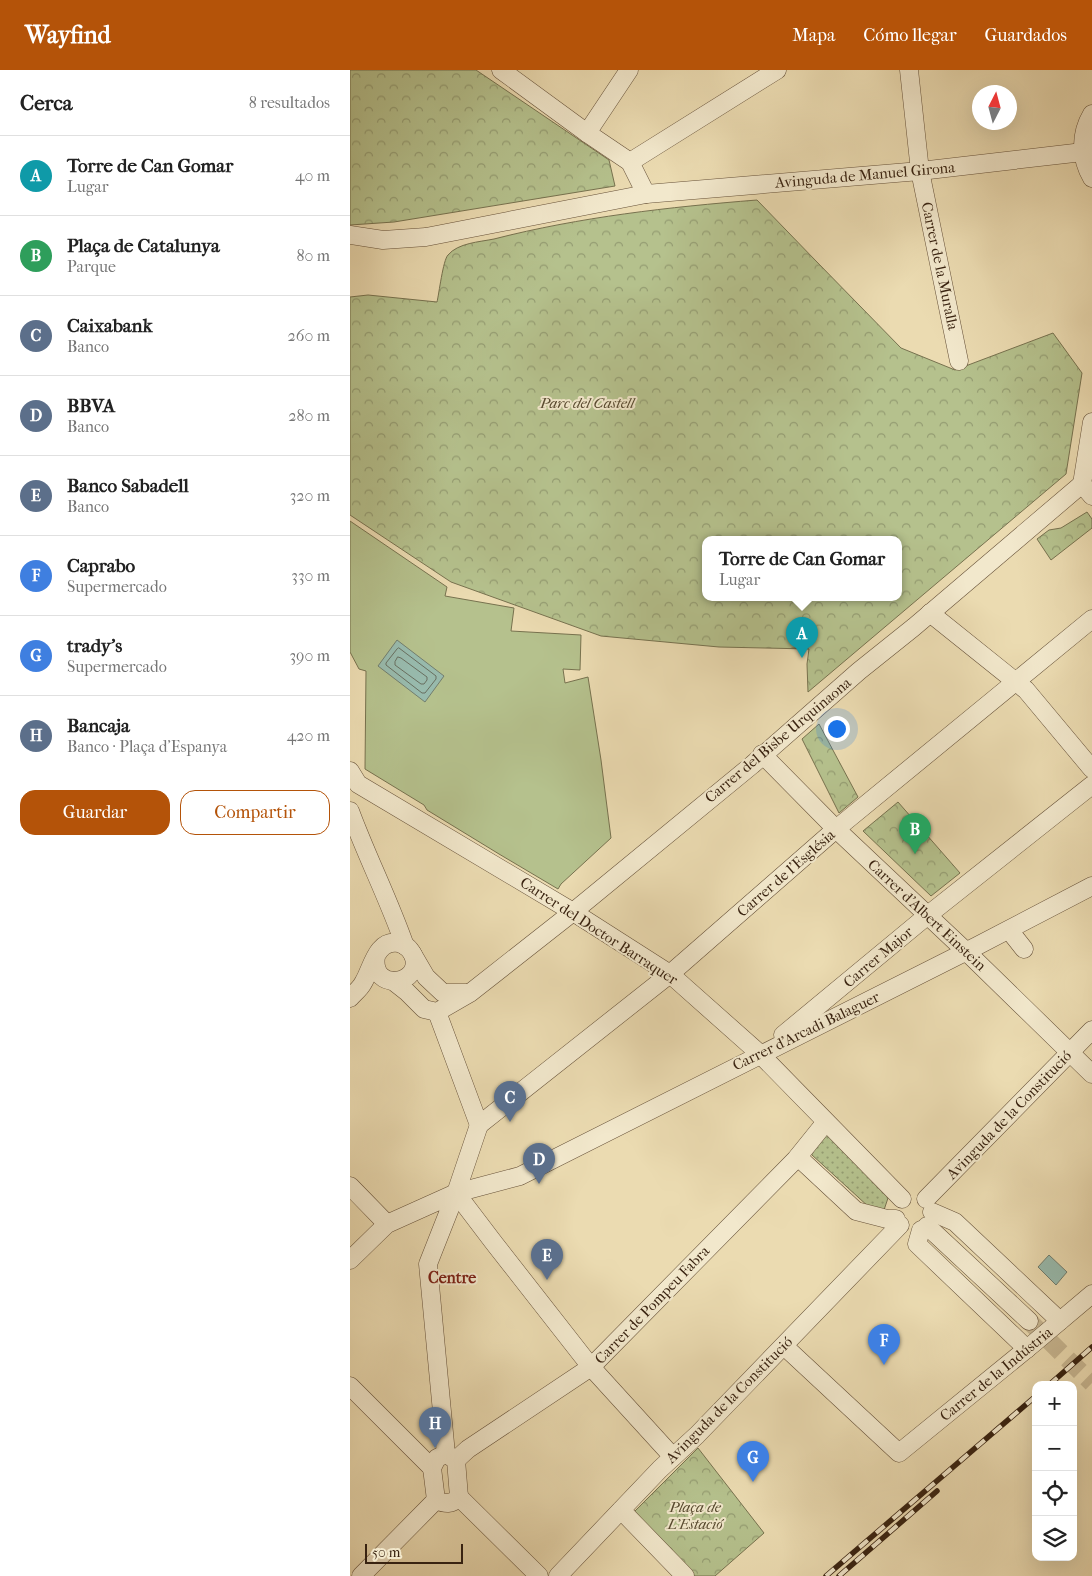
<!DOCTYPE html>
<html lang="es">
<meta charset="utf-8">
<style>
body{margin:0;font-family:"IM FELL French Canon",serif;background:#f2f2f2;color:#222}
.controls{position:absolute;right:15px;bottom:15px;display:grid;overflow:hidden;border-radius:10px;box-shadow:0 5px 20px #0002}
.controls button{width:45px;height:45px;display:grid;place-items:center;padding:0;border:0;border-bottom:1px solid #e0e0e0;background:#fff;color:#222;font:25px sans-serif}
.compass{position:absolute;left:622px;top:15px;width:45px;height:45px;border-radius:50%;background:#fff;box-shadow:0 5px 20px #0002;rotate:6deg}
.scale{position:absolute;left:15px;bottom:12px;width:98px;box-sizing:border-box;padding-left:5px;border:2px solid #392311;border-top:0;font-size:14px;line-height:18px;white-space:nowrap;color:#392311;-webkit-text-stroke:4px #f2e8cc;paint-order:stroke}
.you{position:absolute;left:486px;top:658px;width:18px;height:18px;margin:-12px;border:4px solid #fff;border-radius:50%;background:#1a73e8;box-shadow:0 0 0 8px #1a73e833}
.badge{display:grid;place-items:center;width:32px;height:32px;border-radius:50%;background:#b45309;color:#fff;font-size:16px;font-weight:700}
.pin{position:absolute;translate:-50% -41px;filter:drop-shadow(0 1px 2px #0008)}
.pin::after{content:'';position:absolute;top:26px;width:18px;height:15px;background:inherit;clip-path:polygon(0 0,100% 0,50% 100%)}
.popup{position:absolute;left:352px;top:466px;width:200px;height:65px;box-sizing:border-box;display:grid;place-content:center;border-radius:10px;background:#fff;filter:drop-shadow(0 1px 4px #0005);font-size:16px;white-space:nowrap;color:#767676}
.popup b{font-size:19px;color:#222}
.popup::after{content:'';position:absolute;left:50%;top:100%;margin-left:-10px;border:10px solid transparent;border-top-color:#fff}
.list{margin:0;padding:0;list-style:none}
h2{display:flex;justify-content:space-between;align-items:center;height:65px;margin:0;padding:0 20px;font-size:21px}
h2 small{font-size:16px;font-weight:400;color:#767676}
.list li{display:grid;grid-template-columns:32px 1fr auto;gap:15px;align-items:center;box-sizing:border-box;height:80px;padding:0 20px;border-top:1px solid #e0e0e0}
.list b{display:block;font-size:19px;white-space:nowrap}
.list p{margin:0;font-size:16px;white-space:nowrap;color:#767676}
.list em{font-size:16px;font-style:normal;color:#767676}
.actions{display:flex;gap:10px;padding:15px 20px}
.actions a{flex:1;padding:11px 0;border:1px solid #b45309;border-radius:15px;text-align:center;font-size:18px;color:#b45309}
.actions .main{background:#b45309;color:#fff}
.icon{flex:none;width:28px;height:28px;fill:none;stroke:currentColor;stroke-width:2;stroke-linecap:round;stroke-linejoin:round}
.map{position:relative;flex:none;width:742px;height:1506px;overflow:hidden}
header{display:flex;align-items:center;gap:30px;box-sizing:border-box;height:70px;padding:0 25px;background:#b45309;color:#fff}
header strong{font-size:24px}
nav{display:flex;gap:28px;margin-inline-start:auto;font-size:18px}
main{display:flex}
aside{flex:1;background:#fff}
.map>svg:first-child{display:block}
.grass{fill:url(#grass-dots);stroke:#77724f}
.forest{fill:url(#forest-crowns);stroke:#77724f;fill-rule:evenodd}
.pitch{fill:#b5c18d;stroke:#77724f}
.water{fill:#98bbae;stroke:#727e6f}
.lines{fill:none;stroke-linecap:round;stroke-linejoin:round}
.shore{stroke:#686f60;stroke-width:1}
.minor-tunnel{stroke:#c7b691;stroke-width:18;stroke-dasharray:18 9;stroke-linecap:butt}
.minor-casing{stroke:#665139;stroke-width:19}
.minor{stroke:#f2e8cc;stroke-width:18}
.rail-casing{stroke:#392311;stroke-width:5.5}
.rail{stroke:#f2e8cc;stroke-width:4;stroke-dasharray:11;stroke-linecap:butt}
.labels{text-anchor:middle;stroke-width:4;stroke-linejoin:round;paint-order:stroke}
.street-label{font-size:15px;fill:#392311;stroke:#f2e8cc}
.park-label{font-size:15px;font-style:italic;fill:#584a30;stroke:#f2e8cc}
.neighbourhood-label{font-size:16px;font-weight:bold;fill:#7a1f14;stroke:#f2e8cc}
</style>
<header>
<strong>Wayfind</strong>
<nav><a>Mapa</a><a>Cómo llegar</a><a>Guardados</a></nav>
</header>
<main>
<aside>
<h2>Cerca<small>8 resultados</small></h2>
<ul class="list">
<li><span class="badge" style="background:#0f9aa8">A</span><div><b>Torre de Can Gomar</b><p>Lugar</p></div><em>40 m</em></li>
<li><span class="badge" style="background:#2e9e5b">B</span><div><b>Plaça de Catalunya</b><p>Parque</p></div><em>80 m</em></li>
<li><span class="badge" style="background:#5c6f8a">C</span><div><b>Caixabank</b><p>Banco</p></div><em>260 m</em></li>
<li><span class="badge" style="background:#5c6f8a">D</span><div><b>BBVA</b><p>Banco</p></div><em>280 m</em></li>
<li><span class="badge" style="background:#5c6f8a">E</span><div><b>Banco Sabadell</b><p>Banco</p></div><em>320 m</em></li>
<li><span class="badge" style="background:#3f7fe0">F</span><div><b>Caprabo</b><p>Supermercado</p></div><em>330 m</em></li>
<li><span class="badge" style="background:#3f7fe0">G</span><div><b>trady’s</b><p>Supermercado</p></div><em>390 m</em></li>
<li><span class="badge" style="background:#5c6f8a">H</span><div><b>Bancaja</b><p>Banco · Plaça d'Espanya</p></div><em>420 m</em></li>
</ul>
<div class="actions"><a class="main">Guardar</a><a>Compartir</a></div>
</aside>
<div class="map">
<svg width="742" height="1506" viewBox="0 0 742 1506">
<defs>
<pattern id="grass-dots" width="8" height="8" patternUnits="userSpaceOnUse" patternTransform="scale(1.25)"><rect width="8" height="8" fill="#b5c18d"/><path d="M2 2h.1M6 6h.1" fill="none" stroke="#949c72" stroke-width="1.8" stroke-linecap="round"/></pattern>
<pattern id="forest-crowns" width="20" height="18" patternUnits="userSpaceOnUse" patternTransform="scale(1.25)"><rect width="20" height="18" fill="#b5c18d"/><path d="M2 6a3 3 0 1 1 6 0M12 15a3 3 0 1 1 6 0" fill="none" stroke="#949c72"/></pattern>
</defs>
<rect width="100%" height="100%" fill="#ebdbb1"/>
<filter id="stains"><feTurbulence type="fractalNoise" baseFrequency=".004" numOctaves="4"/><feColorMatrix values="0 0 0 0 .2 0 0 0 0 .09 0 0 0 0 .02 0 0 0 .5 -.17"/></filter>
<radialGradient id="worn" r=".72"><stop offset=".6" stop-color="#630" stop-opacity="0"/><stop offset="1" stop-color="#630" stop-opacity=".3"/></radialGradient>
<path class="grass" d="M477 1065 481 1066 539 1125 534 1140 520 1138 462 1085 461 1082 474 1066Z"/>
<g class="forest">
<path d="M0 0H126L259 90 265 116 44 152 0 155Z"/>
<path d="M407 130 466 191 551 278 605 300 703 263 732 303 716 404 458 622 457 594 459 579 369 577 251 566 101 512 0 445V227L18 225 87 232C89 224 93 190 98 185 108 173 129 172 144 169 230 147 319 137 407 130ZM356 469H548V527H356Z"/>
<path d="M737 442 742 449V458L701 490 687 469 699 460 711 458Z"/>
<path d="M469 654 508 727 489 743 452 669Z"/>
<path d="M548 732 610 803 581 826 513 761Z"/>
<path d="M348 1378 414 1463 365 1506H343L282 1444Z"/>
</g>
<path class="pitch" d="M0 451 97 517 95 526 164 538 161 561 231 565 230 600 213 599 215 613 238 607 251 690 261 768 211 814 208 819 149 784 77 740 74 735 15 699 16 601 9 599 0 582Z"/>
<g class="water">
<path d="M47 570 94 606 75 632 28 596Z"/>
<path d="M699 1185 717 1202 706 1215 688 1197Z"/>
</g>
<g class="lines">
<g class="shore">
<path d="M49 578 86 606V609L75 623H72L36 595V593L47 579Z"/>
<path d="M48 587 51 588 77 607V610L74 614H71L45 595V592Z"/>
</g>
<path class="minor-tunnel" d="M679 1251 742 1313"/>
<defs>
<g id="minor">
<path d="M151 0 237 63 280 92 296 124"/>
<path d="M559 0 570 101 609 291"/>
<path d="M742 44C730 64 730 88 742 108"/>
<path d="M237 63 279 0"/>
<path d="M280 92 427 0"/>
<path d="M0 165 33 170 76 167 296 124 570 101 733 82"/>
<path d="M732 414 742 352"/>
<path d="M732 414 742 426"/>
<path d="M580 543 676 620 742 699"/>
<path d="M412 684 486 759 623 888 742 1004"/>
<path d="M0 701 8 714 223 842 320 904 410 984 552 1129"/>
<path d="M0 741C17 787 39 830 55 876"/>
<path d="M659 860 674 879"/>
<path d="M62 883 76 907 93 923H118"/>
<path d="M43 911 57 922 74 939 87 942 120 923 223 842 402 695 509 601 564 557 732 414"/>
<path d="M0 928C4 923 10 919 13 913 22 899 26 869 48 873 55 874 60 879 63 885 75 914 20 924 26 886"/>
<path d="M87 942 129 1055"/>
<path d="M433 965 578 845 742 715"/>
<path d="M129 1055 320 904 486 759 742 549"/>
<path d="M129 1055 106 1123 144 1173 241 1297 323 1387"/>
<path d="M448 1087 506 1141 537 1149H546"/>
<path d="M0 1116 37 1154"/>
<path d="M106 1123 170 1106 627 876 742 816"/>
<path d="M576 1129 742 960"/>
<path d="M582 1142 605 1152 710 1251"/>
<path d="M577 1156 679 1251"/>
<path d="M571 1160 567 1174 677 1279"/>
<path d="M0 1190 37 1154 106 1123 78 1194 96 1384"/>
<path d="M434 1276 549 1383 684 1273 742 1224"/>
<path d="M0 1316 82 1398"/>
<path d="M96 1384 106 1390 109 1427C102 1435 95 1434 86 1430L82 1398 87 1388Z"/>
<path d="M106 1390 118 1379 241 1297 446 1089 475 1053"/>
<path d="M109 1427 189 1506"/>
<path d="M271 1440 335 1506"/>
<path d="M11 1506 86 1430"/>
<path d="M208 1506 310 1399 347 1365 550 1155"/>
</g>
</defs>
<use href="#minor" class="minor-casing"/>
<use href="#minor" class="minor"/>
<defs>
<g id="rail">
<path d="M699 1315 742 1277"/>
<path d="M476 1506 686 1326"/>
<path d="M489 1506 587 1421"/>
</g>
</defs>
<use href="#rail" class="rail-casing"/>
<use href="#rail" class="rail"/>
</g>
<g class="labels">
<g class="street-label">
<text transform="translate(515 105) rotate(-5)" y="5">Avinguda de Manuel Girona</text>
<text transform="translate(590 196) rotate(78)" y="5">Carrer de la Muralla</text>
<text transform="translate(428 670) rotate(-40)" y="5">Carrer del Bisbe Urquinaona</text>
<text transform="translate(436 803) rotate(-41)" y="5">Carrer de l'Església</text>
<text transform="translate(577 845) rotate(43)" y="5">Carrer d'Albert Einstein</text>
<text transform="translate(249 861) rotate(33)" y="5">Carrer del Doctor Barraquer</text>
<text transform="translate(528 887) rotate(-40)" y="5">Carrer Major</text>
<text transform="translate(456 961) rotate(-26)" y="5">Carrer d'Arcadi Balaguer</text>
<text transform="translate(659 1045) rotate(-46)" y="5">Avinguda de la Constitució</text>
<text transform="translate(302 1235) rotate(-46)" y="5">Carrer de Pompeu Fabra</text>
<text transform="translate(646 1304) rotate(-39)" y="5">Carrer de la Indústria</text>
<text transform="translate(379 1330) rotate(-45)" y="5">Avinguda de la Constitució</text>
</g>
<g class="park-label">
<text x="237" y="338">Parc del Castell</text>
<text x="345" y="1442">Plaça de<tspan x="345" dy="17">L'Estació</tspan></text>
</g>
<g class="neighbourhood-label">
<text x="102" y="1213">Centre</text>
</g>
</g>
<rect width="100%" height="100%" filter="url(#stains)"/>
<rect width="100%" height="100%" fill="url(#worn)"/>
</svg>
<div class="controls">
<button>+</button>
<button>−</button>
<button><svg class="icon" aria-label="locate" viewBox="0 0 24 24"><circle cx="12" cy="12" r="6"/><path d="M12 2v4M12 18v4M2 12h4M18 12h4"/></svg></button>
<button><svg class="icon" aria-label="layers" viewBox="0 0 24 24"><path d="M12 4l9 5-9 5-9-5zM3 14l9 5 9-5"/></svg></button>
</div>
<svg class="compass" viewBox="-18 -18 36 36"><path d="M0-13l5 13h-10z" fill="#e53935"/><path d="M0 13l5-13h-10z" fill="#767676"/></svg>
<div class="scale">50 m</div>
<div class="you"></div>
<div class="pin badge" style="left:452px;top:588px;background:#0f9aa8">A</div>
<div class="popup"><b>Torre de Can Gomar</b>Lugar</div>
<div class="pin badge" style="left:565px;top:784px;background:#2e9e5b">B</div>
<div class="pin badge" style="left:160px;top:1052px;background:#5c6f8a">C</div>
<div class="pin badge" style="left:189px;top:1114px;background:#5c6f8a">D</div>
<div class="pin badge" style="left:197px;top:1210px;background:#5c6f8a">E</div>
<div class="pin badge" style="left:534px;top:1295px;background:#3f7fe0">F</div>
<div class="pin badge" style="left:403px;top:1412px;background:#3f7fe0">G</div>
<div class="pin badge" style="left:85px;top:1378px;background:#5c6f8a">H</div>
</div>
</main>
